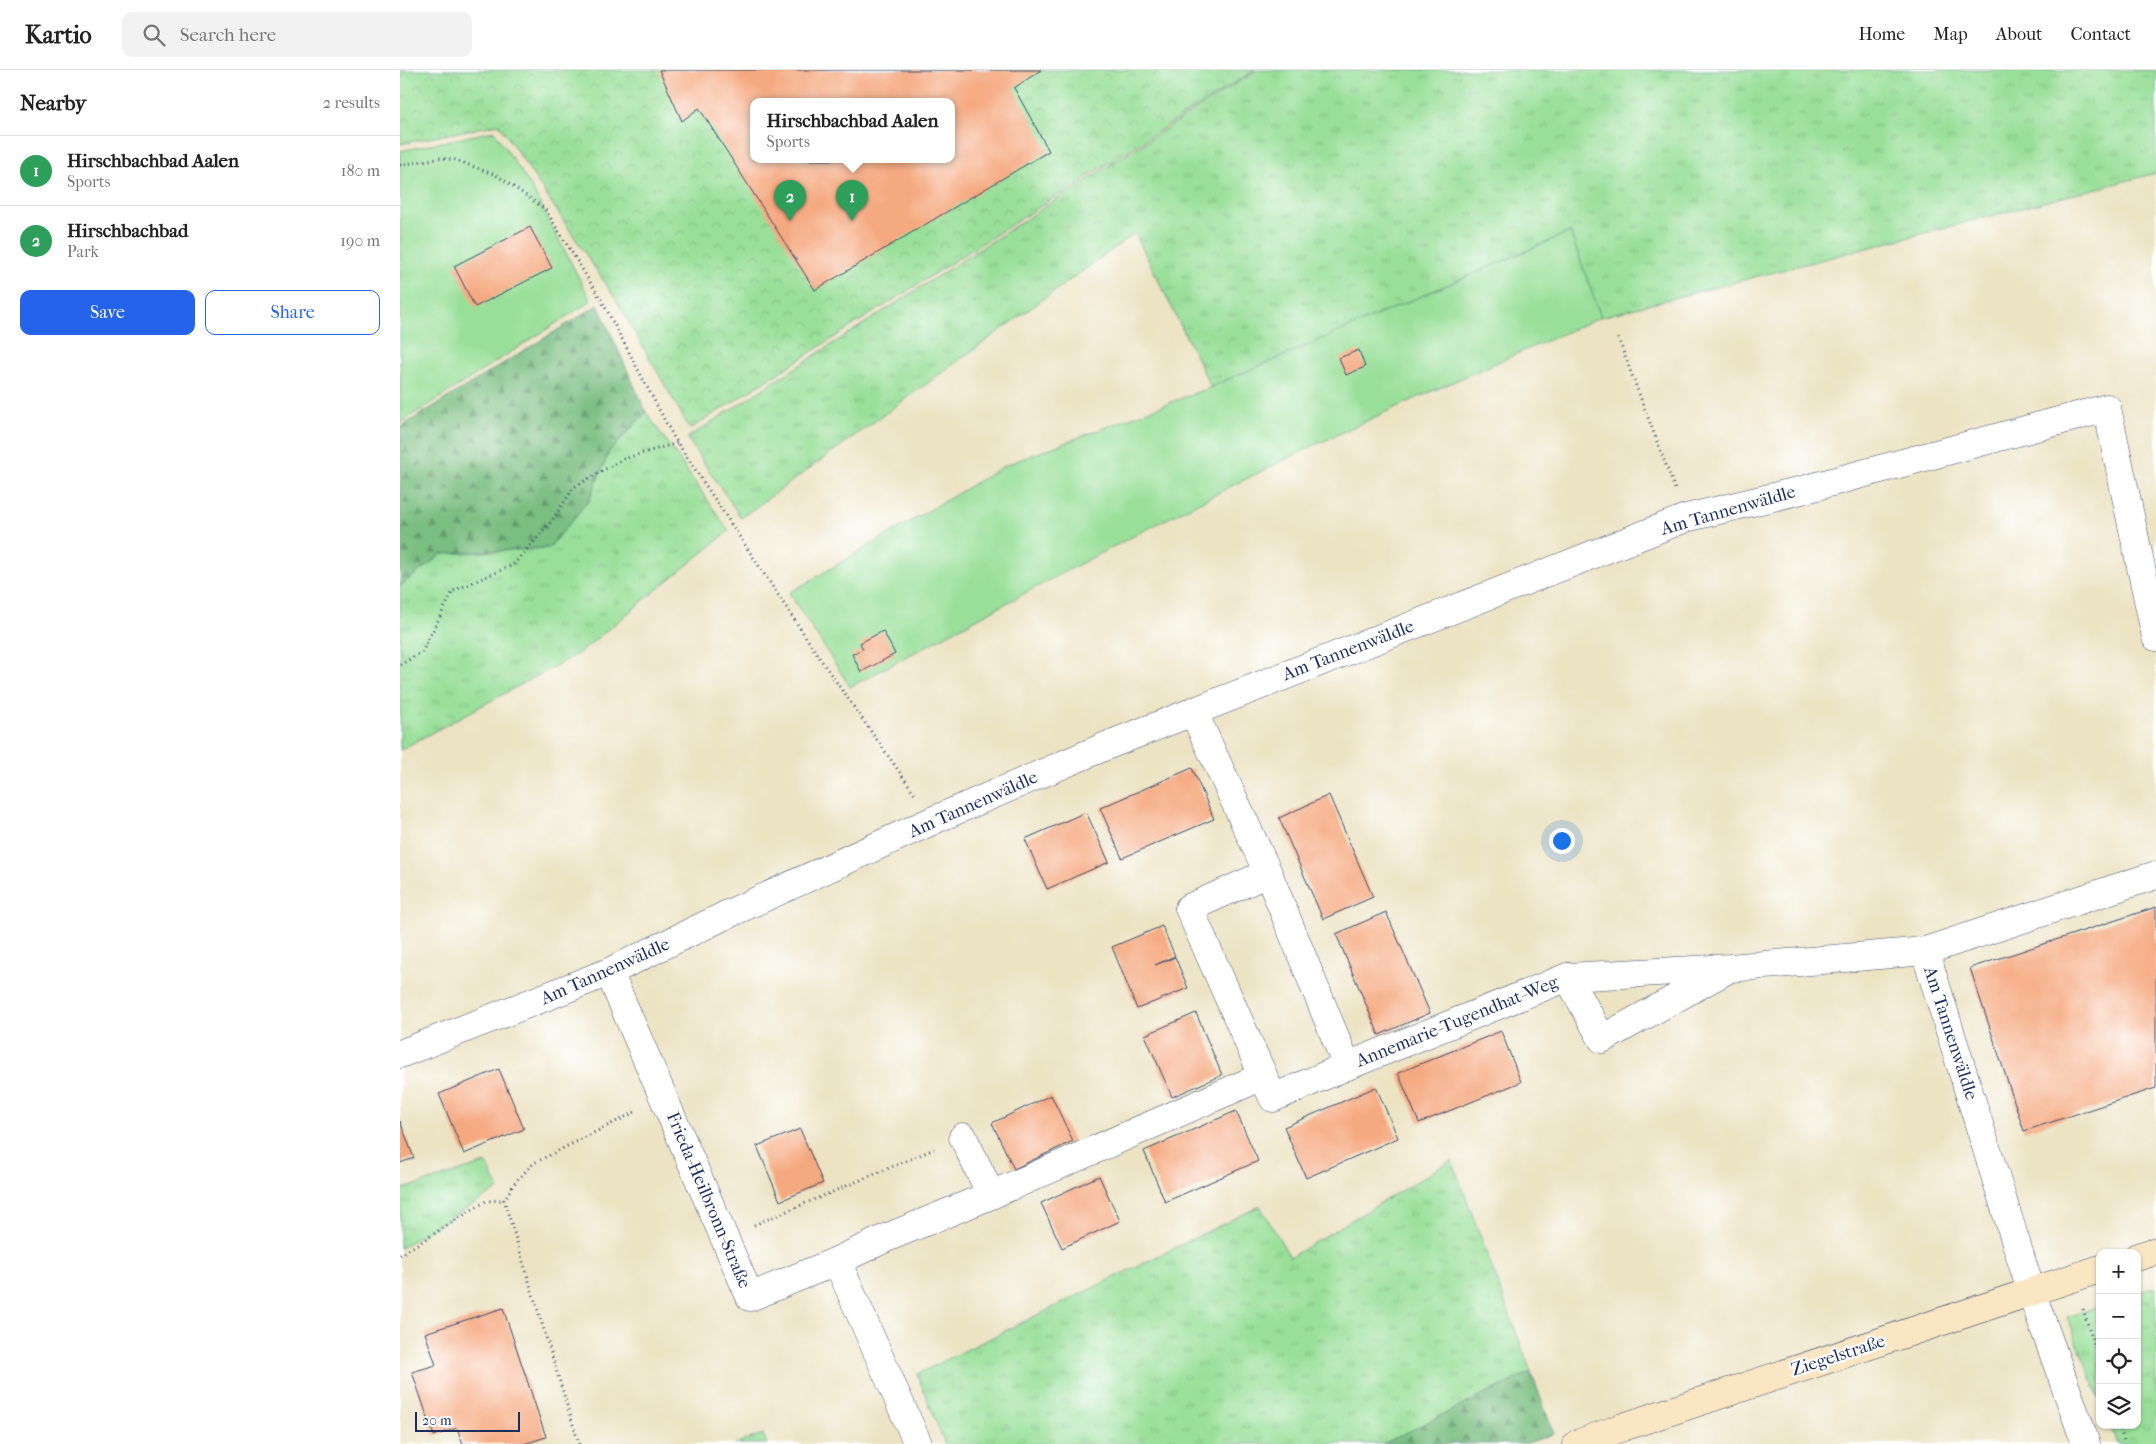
<!DOCTYPE html>
<meta charset="utf-8">
<style>
body{margin:0;font-family:"IM FELL French Canon",serif;background:#f2f2f2;color:#222}
.controls{position:absolute;right:15px;bottom:15px;display:grid;overflow:hidden;border-radius:10px;box-shadow:0 1px 4px #0004}
.controls button{width:45px;height:45px;display:grid;place-items:center;padding:0;border:0;border-bottom:1px solid #e0e0e0;background:#fff;color:#222;font:25px sans-serif}
.scale{position:absolute;left:15px;bottom:12px;width:105px;box-sizing:border-box;padding-left:5px;border:2px solid #1b2f5e;border-top:0;font-size:14px;line-height:18px;white-space:nowrap;color:#1b2f5e;-webkit-text-stroke:4px #fff;paint-order:stroke}
.you{position:absolute;left:1161px;top:770px;width:18px;height:18px;margin:-12px;border:4px solid #fff;border-radius:50%;background:#1a73e8;box-shadow:0 0 0 8px #1a73e833}
.badge{display:grid;place-items:center;width:32px;height:32px;border-radius:50%;background:#2563eb;color:#fff;font-size:16px;font-weight:700}
.pin{position:absolute;translate:-50% -41px;filter:drop-shadow(0 1px 2px #0008)}
.pin::after{content:'';position:absolute;top:26px;width:18px;height:15px;background:inherit;clip-path:polygon(0 0,100% 0,50% 100%)}
.popup{position:absolute;left:350px;top:28px;width:205px;height:65px;box-sizing:border-box;display:grid;place-content:center;border-radius:10px;background:#fff;filter:drop-shadow(0 1px 4px #0005);font-size:16px;white-space:nowrap;color:#767676}
.popup b{font-size:19px;color:#222}
.popup::after{content:'';position:absolute;left:50%;top:100%;margin-left:-10px;border:10px solid transparent;border-top-color:#fff}
.list{margin:0;padding:0;list-style:none}
h2{display:flex;justify-content:space-between;align-items:center;height:65px;margin:0;padding:0 20px;font-size:21px}
h2 small{font-size:16px;font-weight:400;color:#767676}
.list li{display:grid;grid-template-columns:32px 1fr auto;gap:15px;align-items:center;box-sizing:border-box;height:70px;padding:0 20px;border-top:1px solid #e0e0e0}
.list b{display:block;font-size:19px;white-space:nowrap}
.list p{margin:0;font-size:16px;white-space:nowrap;color:#767676}
.list em{font-size:16px;font-style:normal;color:#767676}
.actions{display:flex;gap:10px;padding:15px 20px}
.actions a{flex:1;padding:11px 0;border:1px solid #2563eb;border-radius:10px;text-align:center;font-size:18px;color:#2563eb}
.actions .main{background:#2563eb;color:#fff}
.icon{flex:none;width:28px;height:28px;fill:none;stroke:currentColor;stroke-width:2;stroke-linecap:round;stroke-linejoin:round}
.map{position:relative;flex:none;width:1756px;height:1374px;overflow:hidden}
header{display:flex;align-items:center;gap:30px;box-sizing:border-box;height:70px;padding:0 25px;background:#fff;border-bottom:1px solid #e0e0e0}
header strong{font-size:24px}
nav{display:flex;gap:28px;margin-inline-start:auto;font-size:18px}
.search{width:350px;height:45px;background:#f2f2f2;display:flex;align-items:center;gap:12px;box-sizing:border-box;padding:0 18px;border-radius:10px;color:#767676;font-size:19px}
main{display:flex}
aside{flex:1;background:#fff}
.map>svg:first-child{display:block}
.grass{fill:url(#grass-tufts);stroke:#5a877c}
.forest{fill:url(#forest-firs);stroke:#4a7670}
.park{fill:url(#park-crowns);stroke:#5a877c;fill-rule:evenodd}
.garden{fill:#99df99;stroke:#5a877c}
.building{fill:#f5a980;fill-rule:evenodd}
.lines{fill:none;stroke-linecap:round;stroke-linejoin:round}
.pedestrian-casing{stroke:#3a4a6d;stroke-width:29}
.minor-casing{stroke:#3a4a6d;stroke-width:29}
.secondary-casing{stroke:#3a4a6d;stroke-width:29}
.path{stroke:#3a4a6d;stroke-width:3;stroke-dasharray:1 4;stroke-linecap:butt}
.pedestrian{stroke:#fff;stroke-width:28}
.minor{stroke:#fff;stroke-width:28}
.secondary{stroke:#fbe6c4;stroke-width:28}
.labels{text-anchor:middle;stroke-width:4.5;stroke-linejoin:round;paint-order:stroke}
.street-label{font-size:18px;fill:#1b2f5e;stroke:#fff}
</style>
<header>
<strong>Kartio</strong>
<div class="search"><svg class="icon" aria-label="search" viewBox="0 0 24 24"><circle cx="10" cy="10" r="6"/><path d="M15 15l6 6"/></svg>Search here</div>
<nav><a>Home</a><a>Map</a><a>About</a><a>Contact</a></nav>
</header>
<main>
<aside>
<h2>Nearby<small>2 results</small></h2>
<ul class="list">
<li><span class="badge" style="background:#2e9e5b">1</span><div><b>Hirschbachbad Aalen</b><p>Sports</p></div><em>180 m</em></li>
<li><span class="badge" style="background:#2e9e5b">2</span><div><b>Hirschbachbad</b><p>Park</p></div><em>190 m</em></li>
</ul>
<div class="actions"><a class="main">Save</a><a>Share</a></div>
</aside>
<div class="map">
<svg width="1756" height="1374" viewBox="0 0 1756 1374">
<defs>
<pattern id="grass-tufts" width="24" height="20" patternUnits="userSpaceOnUse" patternTransform="scale(1.25)"><rect width="24" height="20" fill="#99df99"/><path d="M3 7l-1-3M5 7V3M7 7l1-3M15 17l-1-3M17 17v-4M19 17l1-3" fill="none" stroke="#83c086"/></pattern>
<pattern id="forest-firs" width="22" height="20" patternUnits="userSpaceOnUse" patternTransform="scale(1.25)"><rect width="22" height="20" fill="#7abe81"/><path d="M5 1l3.5 6h-7zM16 11l3.5 6h-7z" fill="#639b6d"/></pattern>
<pattern id="park-crowns" width="20" height="18" patternUnits="userSpaceOnUse" patternTransform="scale(1.25)"><rect width="20" height="18" fill="#99df99"/><path d="M2 6a3 3 0 1 1 6 0M12 15a3 3 0 1 1 6 0" fill="none" stroke="#83c086"/></pattern>
</defs>
<rect width="100%" height="100%" fill="#fff"/>
<filter id="ink" filterUnits="userSpaceOnUse"><feTurbulence type="fractalNoise" baseFrequency=".02" numOctaves="2"/><feDisplacementMap in="SourceGraphic" scale="10" xChannelSelector="R" yChannelSelector="G"/><feConvolveMatrix kernelMatrix="1 2 1 2 8 2 1 2 1" color-interpolation-filters="sRGB"/></filter>
<filter id="wash" filterUnits="userSpaceOnUse"><feTurbulence type="fractalNoise" baseFrequency=".0096" numOctaves="4" result="noise"/><feDisplacementMap in="SourceGraphic" scale="20" xChannelSelector="R" yChannelSelector="G"/><feGaussianBlur stdDeviation="1.12" result="paint"/><feColorMatrix in="noise" values="0 0 0 0 0 0 0 0 0 0 0 0 0 0 0 0 0 1.4 0 .05"/><feComposite in="paint" operator="in"/></filter>
<g filter="url(#wash)">
<rect width="100%" height="100%" fill="#ece3c3"/>
<g class="grass">
<path d="M857 0H1756V103L1201 247 1170 162 811 317 735 163 341 448 287 368Z"/>
<path d="M246 342 329 461 179 583 0 680V516L42 484 149 478 189 430 209 382Z"/>
<path d="M1052 1090 1131 1302 983 1374H545L517 1304 860 1136 890 1187Z"/>
<path d="M86 1093 99 1119 0 1178V1120Z"/>
<path d="M1756 1217V1374H1717L1710 1355H1737V1223Z"/>
<path d="M1700 1236V1330L1667 1247Z"/>
<path d="M363 1364 367 1374H335Z"/>
</g>
<g class="forest">
<path d="M198 235 246 342 209 382 189 430 149 478 42 484 0 516V357Z"/>
<path d="M1131 1302 1154 1364 1125 1374H983Z"/>
</g>
<path class="park" d="M0 0H855L290 359 215 228 99 54 0 74ZM353 32H551V90H353Z"/>
<g class="garden">
<path d="M94 61 132 118 191 231 0 353V81Z"/>
<path d="M1170 162 1201 247C1087 297 972 346 860 402 722 470 586 544 450 617L389 523 606 395 811 317Z"/>
</g>
<g id="blocks">
<g class="building">
<path d="M259 0H641L614 18 649 81 415 220 299 38 282 51ZM353 32H551V90H353Z"/>
<path d="M130 157 152 198 75 237 54 196Z"/>
<path d="M959 280 965 297 946 305 939 288Z"/>
<path d="M483 561 495 584 461 602 452 584 463 579 460 573Z"/>
<path d="M792 698 814 749 722 788 700 738Z"/>
<path d="M929 725 973 827 923 849 879 748Z"/>
<path d="M686 742 709 792 647 819 625 769Z"/>
<path d="M1756 837V1018L1624 1061 1570 898Z"/>
<path d="M986 842 1030 943 979 965 936 864Z"/>
<path d="M762 856 775 886 755 895 775 887 788 918 737 939 712 877Z"/>
<path d="M796 943 822 1005 772 1027 745 965Z"/>
<path d="M1101 961 1121 1012 1019 1053 998 1003Z"/>
<path d="M99 999 124 1059 64 1084 39 1024Z"/>
<path d="M976 1017 998 1068 906 1108 884 1057Z"/>
<path d="M651 1025 673 1071 614 1099 592 1053Z"/>
<path d="M836 1041 858 1091 765 1132 744 1081Z"/>
<path d="M0 1051 14 1088 0 1093Z"/>
<path d="M400 1059 423 1113 380 1131 357 1076Z"/>
<path d="M699 1106 720 1151 662 1178 641 1133Z"/>
<path d="M103 1238 146 1367 124 1374H63L57 1358 34 1366 12 1302 36 1295 25 1263Z"/>
</g>
</g>
</g>
<g filter="url(#ink)">
<use href="#blocks" fill-opacity="0" stroke="#3a4a6d" stroke-width="1"/>
<g class="lines">
<defs>
<g id="pedestrian">
<path d="M793 641 868 803 947 996 873 1028 789 838 868 803"/>
<path d="M947 996 1168 907"/>
<path d="M591 1125 863 1006"/>
</g>
<g id="minor">
<path d="M1330 898 1202 969 1168 907 1330 898 1525 881"/>
<path d="M209 902 350 1227 437 1191 518 1374"/>
<path d="M0 984 209 902 326 845 534 750 706 676 1286 448 1406 419 1707 338 1756 567"/>
<path d="M437 1191 486 1168 591 1125 563 1067"/>
<path d="M1686 1374 1631 1221 1525 881 1756 805"/>
</g>
<g id="secondary">
<path d="M1737 1187 1756 1181"/>
<path d="M1177 1374 1223 1357 1700 1199"/>
</g>
</defs>
<use href="#pedestrian" class="pedestrian-casing"/>
<use href="#minor" class="minor-casing"/>
<use href="#secondary" class="secondary-casing"/>
<g class="path">
<path d="M0 95 41 88 56 90 98 106 145 139 203 233 273 366 425 596 515 724"/>
<path d="M1218 268 1275 419"/>
<path d="M0 595 22 582 53 521 113 495 151 452 174 417 223 389 277 373"/>
<path d="M354 1155 534 1079"/>
<path d="M0 1185 86 1131 104 1130"/>
<path d="M1683 1239 1700 1293"/>
<path d="M1719 1355 1725 1374"/>
<path d="M179 1374 104 1130 116 1111 134 1093 235 1042"/>
</g>
<use href="#pedestrian" class="pedestrian"/>
<use href="#minor" class="minor"/>
<use href="#secondary" class="secondary"/>
</g>
</g>
<g class="labels">
<g class="street-label">
<text transform="translate(1328 440) rotate(-16)" y="6">Am Tannenwäldle</text>
<text transform="translate(948 580) rotate(-21)" y="6">Am Tannenwäldle</text>
<text transform="translate(573 734) rotate(-24)" y="6">Am Tannenwäldle</text>
<text transform="translate(205 901) rotate(-24)" y="6">Am Tannenwäldle</text>
<text transform="translate(1057 951) rotate(-22)" y="6">Annemarie-Tugendhat-Weg</text>
<text transform="translate(1551 963) rotate(72)" y="6">Am Tannenwäldle</text>
<text transform="translate(309 1130) rotate(67)" y="6">Frieda-Heilbronn-Straße</text>
<text transform="translate(1438 1285) rotate(-18)" y="6">Ziegelstraße</text>
</g>
</g>
</svg>
<div class="controls">
<button>+</button>
<button>−</button>
<button><svg class="icon" aria-label="locate" viewBox="0 0 24 24"><circle cx="12" cy="12" r="6"/><path d="M12 2v4M12 18v4M2 12h4M18 12h4"/></svg></button>
<button><svg class="icon" aria-label="layers" viewBox="0 0 24 24"><path d="M12 4l9 5-9 5-9-5zM3 14l9 5 9-5"/></svg></button>
</div>
<div class="scale">20 m</div>
<div class="you"></div>
<div class="pin badge" style="left:452px;top:151px;background:#2e9e5b">1</div>
<div class="popup"><b>Hirschbachbad Aalen</b>Sports</div>
<div class="pin badge" style="left:390px;top:151px;background:#2e9e5b">2</div>
</div>
</main>
